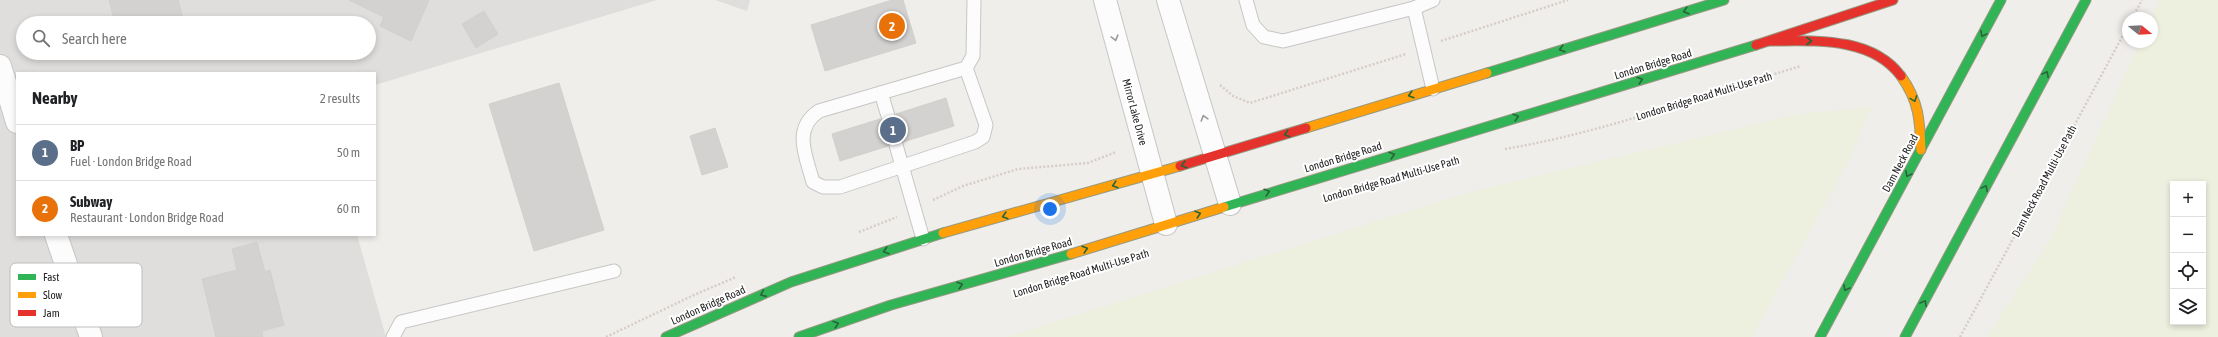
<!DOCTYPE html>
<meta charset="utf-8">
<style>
body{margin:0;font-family:"Asap Condensed",sans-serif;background:#f2f2f2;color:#202124}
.controls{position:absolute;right:12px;bottom:12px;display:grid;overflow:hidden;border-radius:0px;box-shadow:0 2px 6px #0003}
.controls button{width:36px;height:36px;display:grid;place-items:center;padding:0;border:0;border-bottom:1px solid #e0e0e0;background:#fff;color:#202124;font:20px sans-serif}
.compass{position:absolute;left:2122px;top:12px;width:36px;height:36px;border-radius:50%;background:#fff;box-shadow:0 2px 6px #0003;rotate:108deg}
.you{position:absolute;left:1050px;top:209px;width:14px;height:14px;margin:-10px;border:3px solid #fff;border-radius:50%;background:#1a73e8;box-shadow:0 0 0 6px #1a73e833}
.badge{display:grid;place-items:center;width:26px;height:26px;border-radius:50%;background:#6a6968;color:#fff;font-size:13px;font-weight:700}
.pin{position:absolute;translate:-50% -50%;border:2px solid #fff;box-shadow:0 1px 4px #0006}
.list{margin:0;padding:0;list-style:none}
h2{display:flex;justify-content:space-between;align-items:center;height:52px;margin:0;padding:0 16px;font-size:17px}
h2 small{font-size:13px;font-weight:400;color:#757577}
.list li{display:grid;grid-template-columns:26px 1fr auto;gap:12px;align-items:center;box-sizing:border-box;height:56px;padding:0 16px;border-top:1px solid #e0e0e0}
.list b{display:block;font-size:15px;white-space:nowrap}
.list p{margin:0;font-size:13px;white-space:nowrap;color:#757577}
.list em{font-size:13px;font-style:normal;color:#757577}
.icon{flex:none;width:22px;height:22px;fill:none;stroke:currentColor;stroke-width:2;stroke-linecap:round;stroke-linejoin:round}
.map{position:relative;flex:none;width:2218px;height:337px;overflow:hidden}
.search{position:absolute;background:#fff;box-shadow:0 2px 6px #0003;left:16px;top:16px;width:360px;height:44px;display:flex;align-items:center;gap:10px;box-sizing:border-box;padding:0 14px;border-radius:22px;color:#757577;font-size:15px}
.panel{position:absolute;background:#fff;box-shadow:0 2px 6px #0003;left:16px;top:72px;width:360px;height:164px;border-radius:0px}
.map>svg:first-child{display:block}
.residential{fill:#dfdedc;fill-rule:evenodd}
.farmland{fill:#edefdf;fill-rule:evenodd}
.building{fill:#d4d2d0;stroke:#d2d0cc}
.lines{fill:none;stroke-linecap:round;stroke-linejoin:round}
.lane-casing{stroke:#c7c6c5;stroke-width:15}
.street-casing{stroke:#c7c6c5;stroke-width:24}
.fast-casing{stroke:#969982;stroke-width:11}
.slow-casing{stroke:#969982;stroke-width:11}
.jam-casing{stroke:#969982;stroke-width:11}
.path{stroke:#d8ccc9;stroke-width:2.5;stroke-dasharray:2 2;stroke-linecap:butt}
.lane{stroke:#fdfcfc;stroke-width:13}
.street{stroke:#fdfcfc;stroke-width:22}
.fast{stroke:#30b455;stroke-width:9}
.slow{stroke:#ff9f0a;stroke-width:9}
.jam{stroke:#e5322d;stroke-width:9}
.oneway{stroke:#286439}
.oneway2{stroke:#9a9a9a}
.labels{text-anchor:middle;stroke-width:4;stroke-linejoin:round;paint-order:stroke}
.street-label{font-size:11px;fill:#222;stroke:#fff}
.key{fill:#fff;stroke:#bdbdbd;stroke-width:1}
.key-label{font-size:11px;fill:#222}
</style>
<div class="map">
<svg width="2218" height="337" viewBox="0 0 2218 337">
<rect width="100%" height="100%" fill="#efeeeb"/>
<g class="residential">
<path d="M0 0H657L375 85V73H17V235H357L386 337H0ZM23 23H369V53H23Z"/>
<path d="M715 0H750L747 11Z"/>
</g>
<g class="farmland">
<path d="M2159 0H2218V337H1987L2050 239 2140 42H2152L2151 18ZM2173 184H2203V322H2173Z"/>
<path d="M1872 107 1845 168 1752 337H1006L1470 192 1798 114Z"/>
</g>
<g class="building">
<path d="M109 0H178L183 19 170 23H115Z"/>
<path d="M349 0H429L411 41 380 26 384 17Z"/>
<path d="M892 0H903L916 43 825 71 811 25Z"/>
<path d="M484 11 498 34 476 48 462 24Z"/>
<path d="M559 83 604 230 534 251 489 104Z"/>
<path d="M946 98 954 126 903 142 898 137H893L890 140 888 146 840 161 832 134 880 119 886 124 891 123 896 118V114Z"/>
<path d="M715 128 728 167 702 175 690 136Z"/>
<path d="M257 242 265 272 270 270 284 325 262 331 263 337H216L202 279 237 270 232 249Z"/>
</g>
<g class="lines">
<defs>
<g id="lane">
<path d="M1246 0 1253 25 1264 37 1283 41 1414 8 1433 0"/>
<path d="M1414 8 1433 89"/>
<path d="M966 68 986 125 983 137 975 142 840 187H823L813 182C806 156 792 129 819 111L966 68 973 56 974 0"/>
<path d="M881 93 888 116"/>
<path d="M896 145 923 239"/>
<path d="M393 337 401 322 614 271"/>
</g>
<g id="street">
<path d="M1105 0 1166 224"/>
<path d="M1168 0 1230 204"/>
<path d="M0 66 17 122"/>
<path d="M56 235 91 337"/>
</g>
<g id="fast">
<path d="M1487 73 1724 0"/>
<path d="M1224 207 1756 45"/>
<path d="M666 337 791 282 943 233"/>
<path d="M799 337 891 305 1071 254"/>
<path d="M1820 337 2001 0"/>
<path d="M1905 337 2086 0"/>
</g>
<g id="slow">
<path d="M1901 76C1919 101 1920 121 1921 150"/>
<path d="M1306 128 1487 73"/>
<path d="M943 233 1180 166"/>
<path d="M1071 254 1224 207"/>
</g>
<g id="jam">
<path d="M1770 41C1814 41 1871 36 1901 76"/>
<path d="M1756 45 1893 0"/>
<path d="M1180 166 1306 128"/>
</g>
</defs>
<use href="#lane" class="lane-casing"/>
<use href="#street" class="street-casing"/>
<use href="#fast" class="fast-casing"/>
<use href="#slow" class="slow-casing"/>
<use href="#jam" class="jam-casing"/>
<g class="path">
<path d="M2132 18 2142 0"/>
<path d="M1441 41 1568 0"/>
<path d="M1220 85 1233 96 1250 103 1406 54"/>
<path d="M1505 149C1606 132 1703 95 1801 66"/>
<path d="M933 200 963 186 1018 169 1088 163 1116 152"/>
<path d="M859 232 897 217"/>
<path d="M606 337 694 295 736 277"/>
<path d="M1960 337 2128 26"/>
</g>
<use href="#lane" class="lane"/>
<use href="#street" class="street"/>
<use href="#fast" class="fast"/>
<use href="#slow" class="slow"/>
<use href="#jam" class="jam"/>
</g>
<defs><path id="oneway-chevron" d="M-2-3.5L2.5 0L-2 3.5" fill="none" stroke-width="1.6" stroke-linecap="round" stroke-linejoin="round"/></defs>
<g class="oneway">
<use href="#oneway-chevron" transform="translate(1686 11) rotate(163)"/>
<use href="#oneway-chevron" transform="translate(1983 34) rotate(118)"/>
<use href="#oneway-chevron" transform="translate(1809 41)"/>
<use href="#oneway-chevron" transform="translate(1562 49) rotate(163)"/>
<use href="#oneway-chevron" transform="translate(2046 74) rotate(-62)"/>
<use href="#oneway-chevron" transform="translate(1640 80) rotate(-17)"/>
<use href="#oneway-chevron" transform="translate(1411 95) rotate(163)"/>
<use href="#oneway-chevron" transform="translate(1914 99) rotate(70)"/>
<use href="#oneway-chevron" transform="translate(1516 117) rotate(-17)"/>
<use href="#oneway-chevron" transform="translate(1287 134) rotate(163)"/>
<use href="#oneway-chevron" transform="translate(1392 155) rotate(-17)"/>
<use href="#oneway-chevron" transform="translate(1184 165) rotate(164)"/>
<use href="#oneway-chevron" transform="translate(1908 174) rotate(119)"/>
<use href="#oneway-chevron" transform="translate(1115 185) rotate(164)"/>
<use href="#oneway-chevron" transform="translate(1985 188) rotate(-62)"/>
<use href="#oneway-chevron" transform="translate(1267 192) rotate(-17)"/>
<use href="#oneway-chevron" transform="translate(1198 214) rotate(-18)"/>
<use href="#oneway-chevron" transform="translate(1005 216) rotate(164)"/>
<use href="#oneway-chevron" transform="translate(1085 249) rotate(-17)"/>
<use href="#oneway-chevron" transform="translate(886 251) rotate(162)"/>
<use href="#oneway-chevron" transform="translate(960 285) rotate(-16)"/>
<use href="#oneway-chevron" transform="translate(1846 288) rotate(119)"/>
<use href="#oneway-chevron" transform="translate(763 294) rotate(156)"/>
<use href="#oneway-chevron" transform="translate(1924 303) rotate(-62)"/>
<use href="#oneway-chevron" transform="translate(836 324) rotate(-19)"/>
</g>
<g class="oneway2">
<use href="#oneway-chevron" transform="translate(1115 38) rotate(75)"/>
<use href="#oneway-chevron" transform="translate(1204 118) rotate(-107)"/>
</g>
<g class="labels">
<g class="street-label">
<text transform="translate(1653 64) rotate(-17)" y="4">London Bridge Road</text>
<text transform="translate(1704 96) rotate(-17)" y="4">London Bridge Road Multi-Use Path</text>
<text transform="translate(1135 112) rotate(75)" y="4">Mirror Lake Drive</text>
<text transform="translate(1343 157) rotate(-17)" y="4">London Bridge Road</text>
<text transform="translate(1900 163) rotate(-62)" y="4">Dam Neck Road</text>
<text transform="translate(1391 179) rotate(-16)" y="4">London Bridge Road Multi-Use Path</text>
<text transform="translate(2044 181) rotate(-62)" y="4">Dam Neck Road Multi-Use Path</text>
<text transform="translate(1033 252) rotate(-16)" y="4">London Bridge Road</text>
<text transform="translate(1081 273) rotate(-17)" y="4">London Bridge Road Multi-Use Path</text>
<text transform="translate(708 305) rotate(-24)" y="4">London Bridge Road</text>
</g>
</g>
<rect x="10" y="263" width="132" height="64" rx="6" class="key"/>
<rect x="18" y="274" width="18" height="6" fill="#30b455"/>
<rect x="18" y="292" width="18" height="6" fill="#ff9f0a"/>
<rect x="18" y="310" width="18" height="6" fill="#e5322d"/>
<g class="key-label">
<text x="43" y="281">Fast</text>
<text x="43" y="299">Slow</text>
<text x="43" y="317">Jam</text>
</g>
</svg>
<div class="controls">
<button>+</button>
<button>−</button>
<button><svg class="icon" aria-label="locate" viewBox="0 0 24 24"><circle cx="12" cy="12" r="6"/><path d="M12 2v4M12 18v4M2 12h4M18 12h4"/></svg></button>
<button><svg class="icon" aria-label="layers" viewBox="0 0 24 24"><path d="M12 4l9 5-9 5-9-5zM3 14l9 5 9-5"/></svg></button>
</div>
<svg class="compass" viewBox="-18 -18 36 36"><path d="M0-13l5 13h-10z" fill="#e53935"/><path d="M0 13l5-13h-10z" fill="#757577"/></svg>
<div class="you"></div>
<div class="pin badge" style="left:893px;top:130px;background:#5c6f8a">1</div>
<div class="pin badge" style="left:892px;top:26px;background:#e8710a">2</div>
<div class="search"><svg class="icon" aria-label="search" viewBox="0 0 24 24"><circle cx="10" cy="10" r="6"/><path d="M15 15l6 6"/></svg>Search here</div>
<section class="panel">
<h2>Nearby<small>2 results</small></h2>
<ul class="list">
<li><span class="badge" style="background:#5c6f8a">1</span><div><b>BP</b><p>Fuel · London Bridge Road</p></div><em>50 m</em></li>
<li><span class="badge" style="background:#e8710a">2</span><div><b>Subway</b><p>Restaurant · London Bridge Road</p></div><em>60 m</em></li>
</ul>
</section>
</div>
